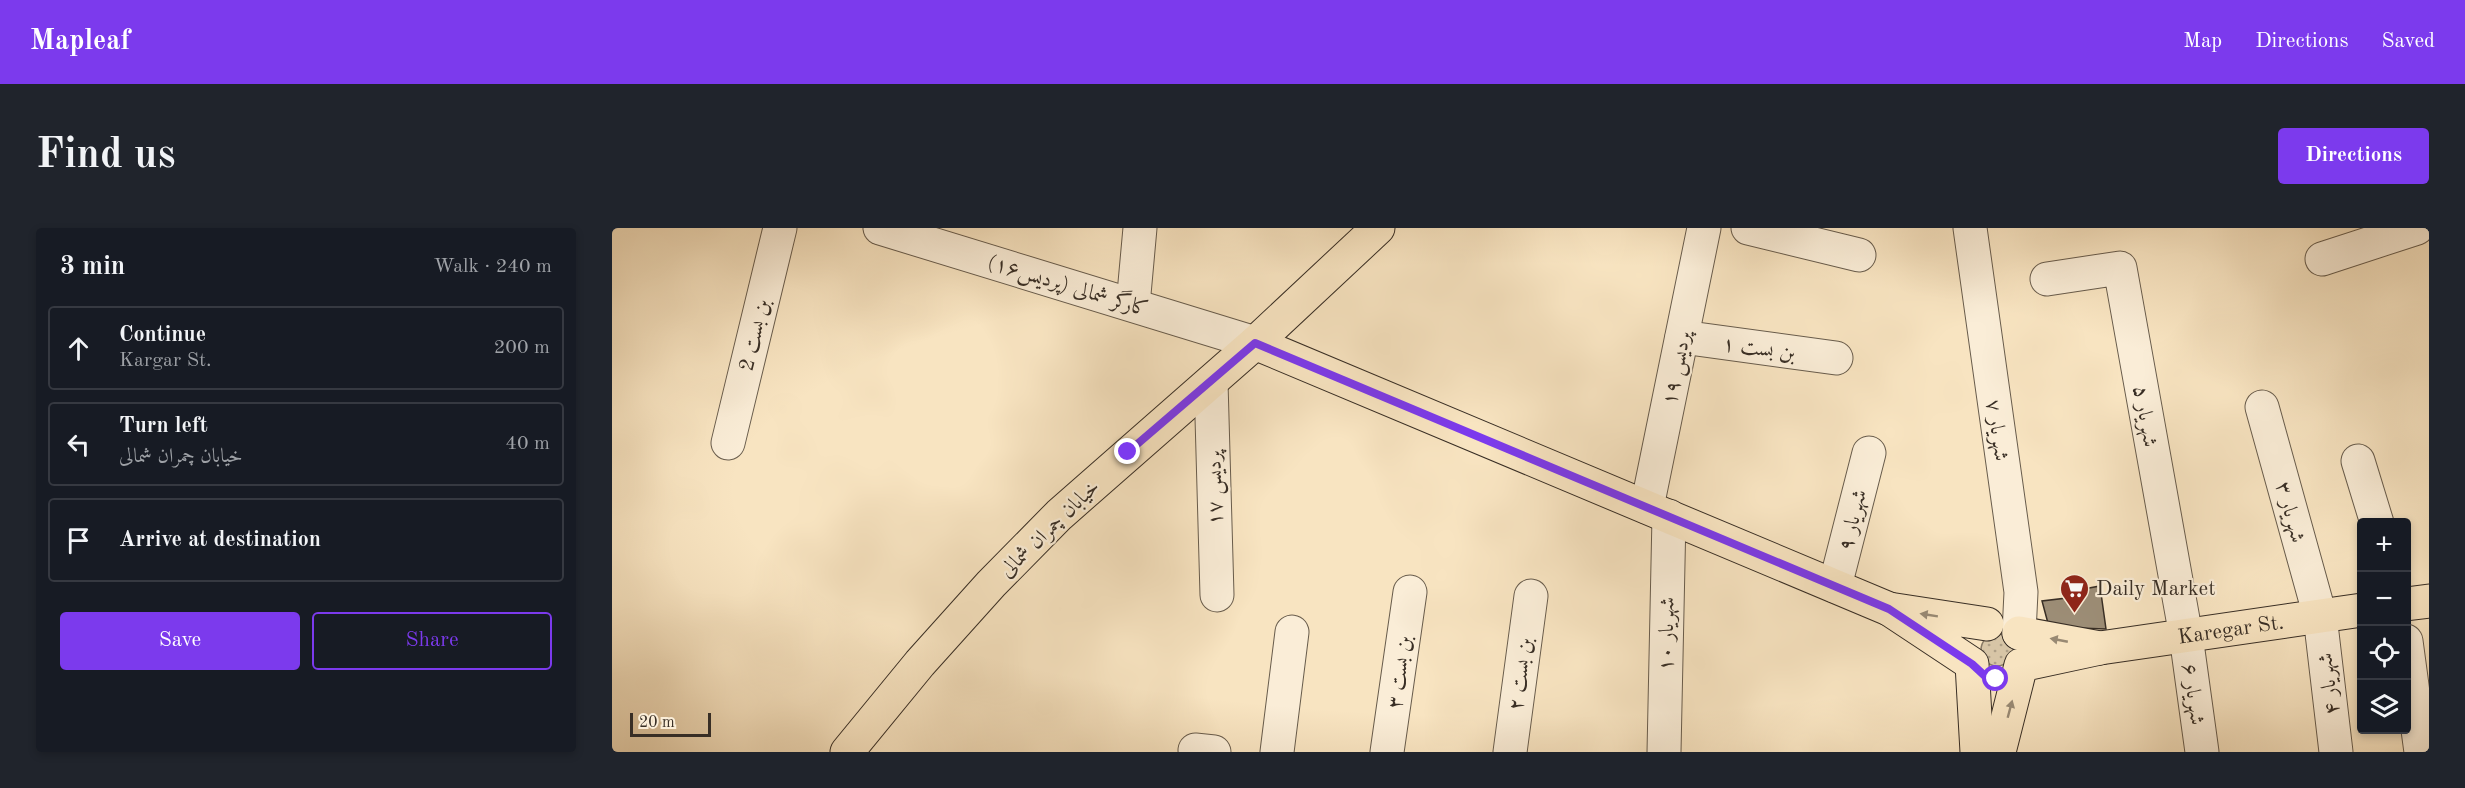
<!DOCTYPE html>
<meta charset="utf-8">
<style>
body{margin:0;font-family:"Old Standard TT",Amiri,serif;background:#20242c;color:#f1f3f6}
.controls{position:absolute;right:18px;bottom:18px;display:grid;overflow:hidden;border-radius:6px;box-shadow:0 3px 9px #0003}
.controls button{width:54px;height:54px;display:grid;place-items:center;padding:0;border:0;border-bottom:2px solid #363941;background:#171b24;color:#f1f3f6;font:30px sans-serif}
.scale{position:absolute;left:18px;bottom:15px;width:81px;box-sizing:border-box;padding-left:6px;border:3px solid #382e25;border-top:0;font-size:16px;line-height:21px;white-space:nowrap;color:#382e25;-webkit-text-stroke:4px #faedd7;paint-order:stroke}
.stop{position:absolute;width:18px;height:18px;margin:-14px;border:4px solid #7c3aed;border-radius:50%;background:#fff}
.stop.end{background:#7c3aed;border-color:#fff;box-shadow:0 2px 6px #0008}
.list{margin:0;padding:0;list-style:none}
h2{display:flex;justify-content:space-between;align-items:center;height:78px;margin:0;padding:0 24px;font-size:26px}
h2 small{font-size:20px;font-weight:400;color:#9ea1a6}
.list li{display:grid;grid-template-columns:39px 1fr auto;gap:18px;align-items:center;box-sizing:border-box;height:84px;margin:0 12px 12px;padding:0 12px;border:2px solid #363941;border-radius:6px}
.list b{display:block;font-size:22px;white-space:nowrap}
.list p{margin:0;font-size:20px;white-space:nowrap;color:#9ea1a6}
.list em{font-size:20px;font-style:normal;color:#9ea1a6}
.actions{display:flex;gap:12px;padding:18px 24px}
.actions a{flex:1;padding:14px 0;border:2px solid #7c3aed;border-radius:6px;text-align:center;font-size:21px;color:#7c3aed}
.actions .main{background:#7c3aed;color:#fff}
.icon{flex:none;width:33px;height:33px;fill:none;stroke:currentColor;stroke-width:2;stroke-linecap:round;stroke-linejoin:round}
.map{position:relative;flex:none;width:1817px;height:524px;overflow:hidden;border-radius:6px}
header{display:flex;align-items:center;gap:36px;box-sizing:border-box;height:84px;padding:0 30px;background:#7c3aed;color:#fff}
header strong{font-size:28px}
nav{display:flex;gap:33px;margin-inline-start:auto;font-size:21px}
.intro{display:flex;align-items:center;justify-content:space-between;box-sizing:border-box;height:144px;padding:0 36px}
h1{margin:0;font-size:42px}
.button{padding:15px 27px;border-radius:6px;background:#7c3aed;color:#fff;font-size:21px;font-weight:700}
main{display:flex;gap:36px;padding:0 36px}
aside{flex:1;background:#171b24;border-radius:6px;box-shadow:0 3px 9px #0003}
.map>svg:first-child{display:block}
.grass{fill:url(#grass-dots);stroke:#887a66;stroke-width:1.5}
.building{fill:#9c8d76;stroke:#382e25;stroke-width:1.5}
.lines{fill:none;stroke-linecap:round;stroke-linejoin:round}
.minor-casing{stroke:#685c4c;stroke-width:35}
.major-casing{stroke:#382e25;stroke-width:35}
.minor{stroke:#faedd7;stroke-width:33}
.major{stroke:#f8e4c1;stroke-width:33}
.oneway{fill:#988973}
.route{stroke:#7c3aed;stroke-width:8}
.labels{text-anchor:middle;stroke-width:4.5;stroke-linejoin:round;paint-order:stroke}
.street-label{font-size:21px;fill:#382e25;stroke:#faedd7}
.poi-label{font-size:21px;fill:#382e25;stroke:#faedd7;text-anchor:start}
</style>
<header>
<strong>Mapleaf</strong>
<nav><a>Map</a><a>Directions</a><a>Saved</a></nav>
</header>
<div class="intro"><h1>Find us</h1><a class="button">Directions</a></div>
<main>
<aside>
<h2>3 min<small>Walk · 240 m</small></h2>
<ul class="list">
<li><svg class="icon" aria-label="ahead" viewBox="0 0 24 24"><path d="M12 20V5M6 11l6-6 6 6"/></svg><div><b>Continue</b><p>Kargar St.</p></div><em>200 m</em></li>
<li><svg class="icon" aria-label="left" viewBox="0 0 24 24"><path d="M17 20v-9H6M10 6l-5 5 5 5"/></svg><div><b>Turn left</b><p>خیابان چمران شمالی</p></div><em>40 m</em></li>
<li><svg class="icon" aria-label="arrive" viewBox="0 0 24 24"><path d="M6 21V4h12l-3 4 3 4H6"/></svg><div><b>Arrive at destination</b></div></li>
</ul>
<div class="actions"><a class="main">Save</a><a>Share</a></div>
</aside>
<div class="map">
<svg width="1817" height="524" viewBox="0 0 1817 524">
<defs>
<pattern id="grass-dots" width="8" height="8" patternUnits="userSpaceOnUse" patternTransform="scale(1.5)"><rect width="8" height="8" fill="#d7c5a6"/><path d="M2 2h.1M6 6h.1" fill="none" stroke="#afa087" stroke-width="1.8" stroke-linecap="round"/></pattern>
</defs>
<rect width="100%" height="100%" fill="#f8e4c1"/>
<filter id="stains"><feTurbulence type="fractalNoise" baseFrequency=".00333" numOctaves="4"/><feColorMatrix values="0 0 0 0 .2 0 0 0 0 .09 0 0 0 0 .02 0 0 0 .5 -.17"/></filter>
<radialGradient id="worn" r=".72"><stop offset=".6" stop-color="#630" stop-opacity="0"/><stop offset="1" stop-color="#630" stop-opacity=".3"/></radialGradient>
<circle class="grass" cx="1385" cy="422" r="16"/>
<path class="building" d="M1488 358 1494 401 1437 399 1430 373 1463 369 1461 363Z"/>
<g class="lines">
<defs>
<g id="minor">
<path d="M268 0 643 115"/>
<path d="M1136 0 1247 27"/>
<path d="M1358 0 1409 364 1407 405"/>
<path d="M1710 31 1805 0"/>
<path d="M1435 51 1508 40 1574 408 1590 524"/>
<path d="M521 77 528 0"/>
<path d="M1070 109 1224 130"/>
<path d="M599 154 605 367"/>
<path d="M1650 179 1708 388 1724 524"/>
<path d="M116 215 168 0"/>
<path d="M1746 233 1765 295"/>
<path d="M1035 279 1092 0"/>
<path d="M1223 358 1257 225"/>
<path d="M1794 413 1809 524"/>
<path d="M583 522 602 524"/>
<path d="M665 524 680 404"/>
<path d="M775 524 798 364"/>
<path d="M898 524 919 368"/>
<path d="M1052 524 1057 288"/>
</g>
<g id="major">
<path d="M643 115 1277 381"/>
<path d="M1794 376 1817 373"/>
<path id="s1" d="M1488 420 1750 382"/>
<path d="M235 524 308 435 379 356 447 287 643 115 766 0"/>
<path d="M1365 524 1360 436 1277 381 1375 396"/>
<path d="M1387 524 1409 437 1488 420 1407 405"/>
</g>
</defs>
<use href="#minor" class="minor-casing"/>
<use href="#major" class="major-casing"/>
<use href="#minor" class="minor"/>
<use href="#major" class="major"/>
</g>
<defs><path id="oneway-solid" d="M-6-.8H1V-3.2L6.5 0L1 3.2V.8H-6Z" transform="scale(1.5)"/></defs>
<g class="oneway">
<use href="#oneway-solid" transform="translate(1317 387) rotate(-171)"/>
<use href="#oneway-solid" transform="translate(1447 412) rotate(-169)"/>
<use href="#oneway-solid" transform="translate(1398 481) rotate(-75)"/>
</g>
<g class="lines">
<path class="route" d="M516 224 643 115 1277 381 1360 436 1374 449 1384 451"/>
</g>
<defs>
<symbol id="supermarket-pin" viewBox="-11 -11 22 30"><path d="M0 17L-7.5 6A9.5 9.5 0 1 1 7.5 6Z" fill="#8f2418" stroke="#faedd7"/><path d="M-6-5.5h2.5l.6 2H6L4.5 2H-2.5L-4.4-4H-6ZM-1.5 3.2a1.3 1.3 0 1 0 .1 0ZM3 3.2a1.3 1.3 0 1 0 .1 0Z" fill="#fff"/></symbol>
</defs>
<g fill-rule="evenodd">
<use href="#supermarket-pin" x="1446" y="344" width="33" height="45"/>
</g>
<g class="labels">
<g class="street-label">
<text transform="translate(456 57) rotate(17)" y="7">کارگر شمالی (پردیس۱۶)</text>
<text transform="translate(142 107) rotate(-76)" y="7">بن بست 2</text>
<text transform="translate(1147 120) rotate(8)" y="7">بن بست ۱</text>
<text transform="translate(1064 140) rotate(-78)" y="7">پردیس ۱۹</text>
<text transform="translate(1534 188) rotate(80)" y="7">شهریار ۵</text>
<text transform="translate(1386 202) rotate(82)" y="7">شهریار ۷</text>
<text transform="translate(602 260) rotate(-91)" y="7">پردیس ۱۷</text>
<text transform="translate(1679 284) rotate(75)" y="7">شهریار ۳</text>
<text transform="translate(1240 292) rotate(-76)" y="7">شهریار ۹</text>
<text transform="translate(437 300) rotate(-44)" y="7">خیابان چمران شمالی</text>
<text dy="7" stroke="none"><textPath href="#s1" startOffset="132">Karegar St.</textPath></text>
<text transform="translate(1054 406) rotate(-89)" y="7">شهریار ۱۰</text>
<text transform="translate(787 444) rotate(-82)" y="7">بن بست ۳</text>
<text transform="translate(908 446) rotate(-82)" y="7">بن بست ۲</text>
<text transform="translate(1716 456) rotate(-97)" y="7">شهریار ۴</text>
<text transform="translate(1582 466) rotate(82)" y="7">شهریار ۶</text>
</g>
<g class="poi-label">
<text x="1484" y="367">Daily Market</text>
</g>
</g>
<rect width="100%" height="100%" filter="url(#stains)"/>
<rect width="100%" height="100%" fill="url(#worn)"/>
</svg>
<div class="controls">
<button>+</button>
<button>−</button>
<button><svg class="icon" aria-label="locate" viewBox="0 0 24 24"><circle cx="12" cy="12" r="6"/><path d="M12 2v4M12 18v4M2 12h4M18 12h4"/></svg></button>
<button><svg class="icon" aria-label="layers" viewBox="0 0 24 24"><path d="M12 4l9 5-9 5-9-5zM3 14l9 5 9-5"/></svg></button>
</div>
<div class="scale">20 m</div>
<div class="stop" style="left:1384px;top:451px"></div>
<div class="stop end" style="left:516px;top:224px"></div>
</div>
</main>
